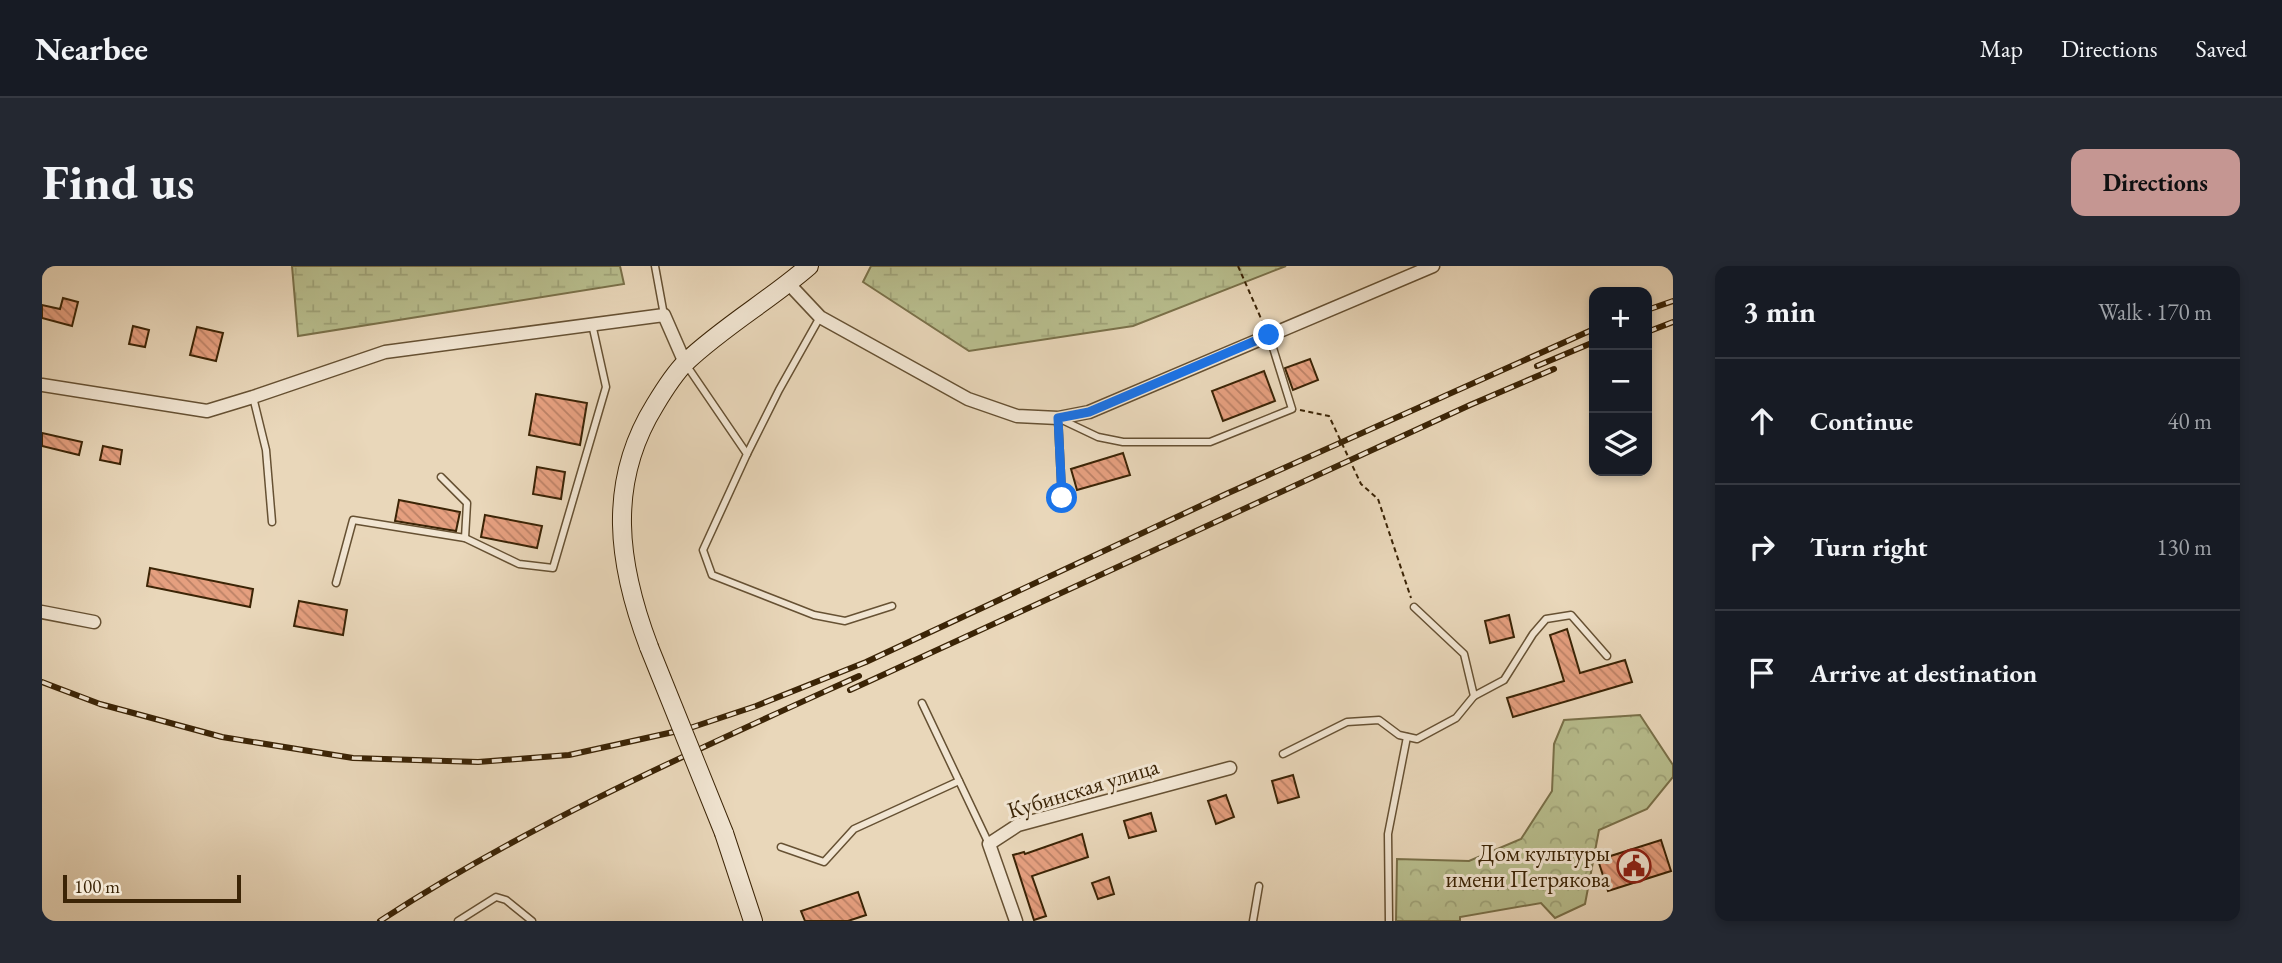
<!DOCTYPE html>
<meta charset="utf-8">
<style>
body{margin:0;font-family:"EB Garamond",serif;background:#242831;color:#f1f3f6}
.controls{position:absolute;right:21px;top:21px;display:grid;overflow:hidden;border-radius:14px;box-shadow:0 4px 10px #0003}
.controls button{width:63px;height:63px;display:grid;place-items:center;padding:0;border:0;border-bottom:2px solid #363941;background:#171b24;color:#f1f3f6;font:35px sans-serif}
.scale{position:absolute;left:21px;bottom:18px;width:178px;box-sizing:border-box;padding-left:7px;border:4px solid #3b2406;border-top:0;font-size:19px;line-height:24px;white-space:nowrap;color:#3b2406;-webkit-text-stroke:5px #f1e5d2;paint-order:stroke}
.stop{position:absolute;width:21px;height:21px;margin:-16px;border:5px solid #1a73e8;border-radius:50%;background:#fff}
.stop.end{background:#1a73e8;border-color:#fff;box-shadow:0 2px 7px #0008}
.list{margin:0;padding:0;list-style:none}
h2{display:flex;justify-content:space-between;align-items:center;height:91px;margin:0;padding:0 28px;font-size:30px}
h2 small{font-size:23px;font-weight:400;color:#9ea1a6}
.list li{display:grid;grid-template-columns:46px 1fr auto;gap:21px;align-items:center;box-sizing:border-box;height:126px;padding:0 28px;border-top:2px solid #363941}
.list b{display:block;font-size:26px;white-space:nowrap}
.list em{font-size:23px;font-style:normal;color:#9ea1a6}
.icon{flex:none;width:38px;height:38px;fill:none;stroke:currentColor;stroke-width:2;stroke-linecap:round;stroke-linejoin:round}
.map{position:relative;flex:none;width:1631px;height:655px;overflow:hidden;border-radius:14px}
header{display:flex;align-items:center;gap:42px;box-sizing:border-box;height:98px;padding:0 35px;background:#171b24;border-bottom:2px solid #363941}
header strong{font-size:33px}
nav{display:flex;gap:38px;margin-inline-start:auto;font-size:24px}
.intro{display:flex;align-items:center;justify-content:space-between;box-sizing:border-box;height:168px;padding:0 42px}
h1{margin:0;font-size:49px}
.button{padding:18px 32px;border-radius:14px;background:#c59692;color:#111;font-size:24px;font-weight:700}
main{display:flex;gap:42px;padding:0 42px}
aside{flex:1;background:#171b24;border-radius:14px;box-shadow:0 4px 10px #0003}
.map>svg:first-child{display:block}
.forest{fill:url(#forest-crowns);stroke:#7a714a;stroke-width:2}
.wetland{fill:url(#wetland-marsh);stroke:#7a714a;stroke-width:2}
.building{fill:url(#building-back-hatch);stroke:#3b2406;stroke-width:2}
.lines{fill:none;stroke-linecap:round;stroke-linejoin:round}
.lane-casing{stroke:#665133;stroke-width:9}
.street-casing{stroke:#665133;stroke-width:15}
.secondary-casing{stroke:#3b2406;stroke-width:20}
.path{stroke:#3b2406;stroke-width:2;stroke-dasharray:5 3.5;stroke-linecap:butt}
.lane{stroke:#f1e5d2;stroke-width:6}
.street{stroke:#f1e5d2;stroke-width:12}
.secondary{stroke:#f1e5d2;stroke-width:18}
.rail-casing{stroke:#3b2406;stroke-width:6}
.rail{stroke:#f1e5d2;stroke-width:3.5;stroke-dasharray:10;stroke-linecap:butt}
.secondary-bridge-casing{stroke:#3b2406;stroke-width:20;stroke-linecap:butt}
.secondary-bridge{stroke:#f1e5d2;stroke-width:18}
.route{stroke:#1a73e8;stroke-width:9}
.labels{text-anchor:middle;stroke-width:6;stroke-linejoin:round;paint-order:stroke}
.street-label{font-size:23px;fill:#3b2406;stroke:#f1e5d2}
.poi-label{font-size:23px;fill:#3b2406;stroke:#f1e5d2;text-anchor:end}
</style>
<header>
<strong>Nearbee</strong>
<nav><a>Map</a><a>Directions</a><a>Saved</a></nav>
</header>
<div class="intro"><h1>Find us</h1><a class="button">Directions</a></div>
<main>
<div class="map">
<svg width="1631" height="655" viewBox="0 0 1631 655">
<defs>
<pattern id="forest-crowns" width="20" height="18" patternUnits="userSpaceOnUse" patternTransform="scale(1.75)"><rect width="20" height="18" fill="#b8be8e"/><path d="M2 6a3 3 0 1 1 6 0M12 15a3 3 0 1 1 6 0" fill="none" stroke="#9fa379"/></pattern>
<pattern id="wetland-marsh" width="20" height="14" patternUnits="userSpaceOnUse" patternTransform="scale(1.75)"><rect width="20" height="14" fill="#b8be8e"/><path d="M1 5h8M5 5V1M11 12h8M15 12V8" fill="none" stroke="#9fa379"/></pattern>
<pattern id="building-back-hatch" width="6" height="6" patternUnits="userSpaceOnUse" patternTransform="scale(1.75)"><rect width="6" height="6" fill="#e59f7f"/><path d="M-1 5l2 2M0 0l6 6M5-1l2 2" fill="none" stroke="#bb8166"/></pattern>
</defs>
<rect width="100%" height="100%" fill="#e9d7ba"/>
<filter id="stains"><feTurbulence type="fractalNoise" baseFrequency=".00286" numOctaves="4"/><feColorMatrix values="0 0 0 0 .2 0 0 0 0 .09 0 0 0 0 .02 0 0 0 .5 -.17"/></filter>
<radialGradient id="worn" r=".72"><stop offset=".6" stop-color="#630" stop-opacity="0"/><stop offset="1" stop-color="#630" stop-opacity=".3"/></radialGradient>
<path class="forest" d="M1598 449 1631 499V511L1605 543 1557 564 1543 638 1513 652 1499 637 1418 651V655H1354L1355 593 1427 595 1479 573 1510 525 1512 478 1522 454Z"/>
<g class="wetland">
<path d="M250 0H578L582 18 256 70Z"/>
<path d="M829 0H1244L1091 60 927 85 821 16Z"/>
</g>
<g class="building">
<path d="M21 32 36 36 30 60 0 52V39L18 43Z"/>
<path d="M91 60 107 64 103 81 87 78Z"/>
<path d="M155 61 181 67 174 95 148 89Z"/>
<path d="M1268 93 1276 114 1251 124 1243 102Z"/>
<path d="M1222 105 1233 135 1181 155 1170 125Z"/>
<path d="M494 128 545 137 538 179 487 169Z"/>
<path d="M0 167 40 176 37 189 0 180Z"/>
<path d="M61 180 80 184 78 198 58 194Z"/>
<path d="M1081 187 1088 209 1035 224 1029 203Z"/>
<path d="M495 201 523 206 519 233 491 228Z"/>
<path d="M357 234 418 246 414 265 353 255Z"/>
<path d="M443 249 500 260 495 282 439 271Z"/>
<path d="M108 302 211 323 208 341 105 320Z"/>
<path d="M257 335 305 344 301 369 252 360Z"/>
<path d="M1467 349 1472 371 1448 377 1443 355Z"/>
<path d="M1525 363 1538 407 1583 394 1590 416 1471 451 1465 432 1522 415 1508 369Z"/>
<path d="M1251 509 1257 531 1236 537 1230 515Z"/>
<path d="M1184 529 1192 551 1174 558 1166 535Z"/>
<path d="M1109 547 1114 565 1087 572 1082 555Z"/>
<path d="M1040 568 1046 591 990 610 1004 650 992 654 971 589 982 586 983 588Z"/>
<path d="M1619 574 1629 605 1566 625 1556 594Z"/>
<path d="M1067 611 1072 628 1056 633 1050 617Z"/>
<path d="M816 626 824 649 806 655H763L759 645Z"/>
</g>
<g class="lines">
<defs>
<g id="lane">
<path d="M613 0 622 49"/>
<path d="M645 100 705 188 661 284 670 309 772 349 803 355 850 340"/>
<path d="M211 131 224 184 230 256"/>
<path d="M705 188 737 124 778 51"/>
<path d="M399 211 425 237 423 272"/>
<path d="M1020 232 1016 152 1056 171 1081 176H1168L1250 143 1227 69"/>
<path d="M294 317 311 254 423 272 477 298 511 302 564 121 550 58"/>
<path d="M1432 430 1462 414 1491 368 1504 353 1529 349 1565 390"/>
<path d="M880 437 947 578"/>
<path d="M1241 488 1305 456 1337 454 1357 469 1375 473 1414 452 1432 430 1422 388 1372 341"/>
<path d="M739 581 782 596 812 563 917 515"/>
<path d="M416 655 454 631 464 634 490 655"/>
<path d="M1211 655 1217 620"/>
<path d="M1347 655 1346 568 1365 471"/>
</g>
<g id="street">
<path d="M747 18 778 51 926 133 975 150 1016 152 1047 146 1391 0"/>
<path d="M0 119 165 145 211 131 343 86 622 49 643 97"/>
<path d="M0 346 52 356"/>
<path d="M974 655 947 578 976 559 1188 502"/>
</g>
<g id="secondary">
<path d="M607 381C576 299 564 218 613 139 622 124 632 108 644 96 682 60 728 34 767 0"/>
<path d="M682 567 711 655"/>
</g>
</defs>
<use href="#lane" class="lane-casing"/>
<use href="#street" class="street-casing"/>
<use href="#secondary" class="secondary-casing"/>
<g class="path">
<path d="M1196 0 1221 57"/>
<path d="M1258 144 1287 150 1319 218 1336 233 1369 332"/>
</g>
<use href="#lane" class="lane"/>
<use href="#street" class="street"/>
<use href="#secondary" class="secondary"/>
<defs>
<g id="rail">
<path d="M1605 44 1631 35"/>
<path d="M1605 66 1631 56"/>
<path d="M1495 100 1552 76"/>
<path d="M0 416 58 438 180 471 311 492 436 496 527 489 645 463 714 440 824 396 1184 228 1552 63"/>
<path d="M808 424 1428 139 1512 103"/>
<path d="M338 655C488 557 654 484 817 410"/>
</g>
</defs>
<use href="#rail" class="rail-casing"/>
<use href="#rail" class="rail"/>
<defs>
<path id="secondary-bridge" d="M607 381 682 567"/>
</defs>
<use href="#secondary-bridge" class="secondary-bridge-casing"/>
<use href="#secondary-bridge" class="secondary-bridge"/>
</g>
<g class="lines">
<path class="route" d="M1020 232 1016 152 1047 146 1227 69"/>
</g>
<defs>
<symbol id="civic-ring" viewBox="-11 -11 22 22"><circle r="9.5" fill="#f1e5d2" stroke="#8f2418" stroke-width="1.5"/><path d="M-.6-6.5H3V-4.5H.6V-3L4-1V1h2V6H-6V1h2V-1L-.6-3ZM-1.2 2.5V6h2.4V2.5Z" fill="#8f2418"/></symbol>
</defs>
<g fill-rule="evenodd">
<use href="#civic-ring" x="1573" y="581" width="38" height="38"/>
</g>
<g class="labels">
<g class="street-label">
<text transform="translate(1041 522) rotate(-17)" y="8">Кубинская улица</text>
</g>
<g class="poi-label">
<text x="1568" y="595">Дом культуры<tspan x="1568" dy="26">имени Петрякова</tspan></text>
</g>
</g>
<rect width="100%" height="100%" filter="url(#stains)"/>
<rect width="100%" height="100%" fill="url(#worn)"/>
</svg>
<div class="controls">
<button>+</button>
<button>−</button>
<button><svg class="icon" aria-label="layers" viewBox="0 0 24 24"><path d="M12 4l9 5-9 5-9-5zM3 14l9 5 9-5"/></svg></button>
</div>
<div class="scale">100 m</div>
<div class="stop" style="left:1020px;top:232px"></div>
<div class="stop end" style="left:1227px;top:69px"></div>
</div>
<aside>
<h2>3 min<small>Walk · 170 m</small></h2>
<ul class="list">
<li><svg class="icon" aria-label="ahead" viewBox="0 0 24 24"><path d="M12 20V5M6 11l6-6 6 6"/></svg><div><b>Continue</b></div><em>40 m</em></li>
<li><svg class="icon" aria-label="right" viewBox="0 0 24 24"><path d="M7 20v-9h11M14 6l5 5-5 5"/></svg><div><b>Turn right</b></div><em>130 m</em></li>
<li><svg class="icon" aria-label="arrive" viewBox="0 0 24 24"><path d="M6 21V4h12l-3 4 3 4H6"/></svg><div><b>Arrive at destination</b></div></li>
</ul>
</aside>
</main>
